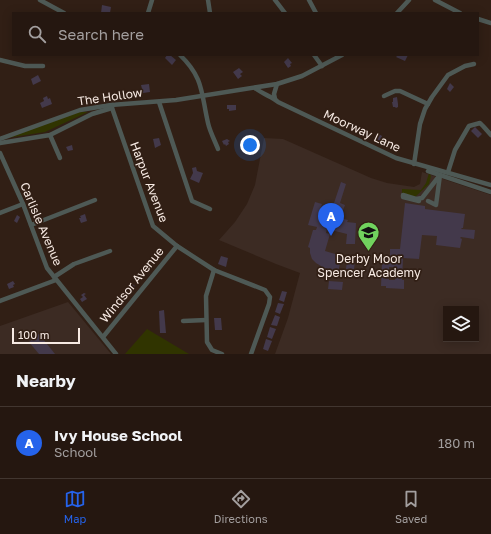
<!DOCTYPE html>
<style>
body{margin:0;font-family:"Golos Text",sans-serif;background:#2d2019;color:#f1f3f6}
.controls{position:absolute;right:12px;bottom:12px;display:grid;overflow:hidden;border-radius:0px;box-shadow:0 2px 10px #0003}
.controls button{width:36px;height:36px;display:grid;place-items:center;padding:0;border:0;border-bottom:1px solid #423630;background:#251710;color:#f1f3f6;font:20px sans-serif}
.scale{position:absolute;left:12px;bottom:10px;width:68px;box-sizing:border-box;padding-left:4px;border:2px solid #f7eae3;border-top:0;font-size:11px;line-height:14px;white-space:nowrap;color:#f7eae3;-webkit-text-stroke:3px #311f15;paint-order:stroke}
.you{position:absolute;left:250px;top:145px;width:14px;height:14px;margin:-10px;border:3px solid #fff;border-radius:50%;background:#1a73e8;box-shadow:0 0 0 6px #1a73e833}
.badge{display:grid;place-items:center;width:26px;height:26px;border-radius:50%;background:#2563eb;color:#fff;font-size:13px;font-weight:700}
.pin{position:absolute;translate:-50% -33px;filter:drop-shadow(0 1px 2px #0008)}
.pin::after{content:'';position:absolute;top:21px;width:14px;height:12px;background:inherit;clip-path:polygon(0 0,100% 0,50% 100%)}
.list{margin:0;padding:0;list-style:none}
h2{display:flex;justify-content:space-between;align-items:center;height:52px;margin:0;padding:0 16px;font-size:17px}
h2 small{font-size:13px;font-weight:400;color:#a39f9f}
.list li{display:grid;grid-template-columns:26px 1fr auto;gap:12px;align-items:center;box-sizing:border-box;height:72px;padding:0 16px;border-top:1px solid #423630}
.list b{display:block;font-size:15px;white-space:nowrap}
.list p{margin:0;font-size:13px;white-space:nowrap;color:#a39f9f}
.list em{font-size:13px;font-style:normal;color:#a39f9f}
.icon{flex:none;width:22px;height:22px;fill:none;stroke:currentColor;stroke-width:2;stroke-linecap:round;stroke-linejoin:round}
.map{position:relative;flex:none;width:491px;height:354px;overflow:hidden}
.search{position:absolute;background:#251710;box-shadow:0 2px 10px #0003;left:12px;right:12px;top:12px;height:44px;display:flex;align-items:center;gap:10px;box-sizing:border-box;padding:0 14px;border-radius:0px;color:#a39f9f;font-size:15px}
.sheet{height:124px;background:#251710}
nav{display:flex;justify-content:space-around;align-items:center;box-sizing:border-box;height:56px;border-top:1px solid #423630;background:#251710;font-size:11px;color:#a39f9f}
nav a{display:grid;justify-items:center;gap:2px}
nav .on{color:#2563eb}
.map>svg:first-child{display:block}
.education{fill:#3c2b23;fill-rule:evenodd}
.green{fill:#303400}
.building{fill:#43394b;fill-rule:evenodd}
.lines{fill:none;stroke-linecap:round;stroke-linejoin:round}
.minor{stroke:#4e5955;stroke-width:4.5}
.labels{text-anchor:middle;stroke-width:3.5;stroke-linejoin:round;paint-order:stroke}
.street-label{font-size:12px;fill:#f7eae3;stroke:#311f15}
.poi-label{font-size:12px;fill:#f7eae3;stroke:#311f15}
</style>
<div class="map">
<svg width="491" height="354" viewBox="0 0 491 354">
<rect width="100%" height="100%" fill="#311f15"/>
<g class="education">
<path d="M264 138 283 139 371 178 387 183 414 187 420 184 422 172 491 195V354H275L288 318 300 273 276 264 219 240 235 222 247 204 255 185ZM446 309H476V339H446Z"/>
<path d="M68 302 111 354H0V326Z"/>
</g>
<g class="green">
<path d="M79 112H88L45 132 7 138Z"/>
<path d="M429 173 431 176 429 184 415 197 402 193V189L421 190 426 183Z"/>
<path d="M147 329 189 354H125Z"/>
</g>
<g class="building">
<path d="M102 5 111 7 110 13H101Z"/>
<path d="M167 55H170L176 60 172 65 165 58Z"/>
<path d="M398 55H408L405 61 396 57Z"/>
<path d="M288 58 292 63 290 64 291 66 288 68 284 62Z"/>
<path d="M239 68 243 72 240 74 242 76 238 79 233 72Z"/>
<path d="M38 75 41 81 33 85 31 79Z"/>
<path d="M450 83 454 87 450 92 447 89Z"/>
<path d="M149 84 150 92 143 93 141 85Z"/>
<path d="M47 96 48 99 50 98 52 104 42 108 40 103 44 101 43 98Z"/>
<path d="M397 97 398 104V107L396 108 395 107H393L392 102H393V98Z"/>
<path d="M227 105H236V110L229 111V109H227Z"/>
<path d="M475 127 482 134 478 138 471 131Z"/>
<path d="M377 133 382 136 380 141 375 139Z"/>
<path d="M159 138 161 145 155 148 153 139Z"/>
<path d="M227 139 230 141 228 142 229 144 226 146 225 144 224 145 222 141Z"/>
<path d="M72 145 73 150 68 151 66 147Z"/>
<path d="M196 167 197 171 203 173 199 183 190 179 193 173 192 168Z"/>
<path d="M341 182 346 184 340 203 345 205 342 213 332 209Z"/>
<path d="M315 202 322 204 319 213 348 220 347 222 356 223 355 244H346L347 234 327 229 326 233 330 234 325 251 342 256 338 272 321 268V266L316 263 312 259 310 253V248L308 247 313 230H316L317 227 308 225Z"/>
<path d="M405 203 425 206V209L465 214 463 228H462L461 229 475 230 474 239 461 237 460 238 462 239 460 248 436 245 437 236 422 235 419 259 403 258 402 280H404V289L386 288V286H381L382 261H383V258H390V249H400ZM389 267H396L395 280H389Z"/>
<path d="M85 214 87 221 81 223 79 218H81L80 216Z"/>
<path d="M17 215 20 217 17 223 14 221Z"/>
<path d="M221 256 228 258 226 267 218 264Z"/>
<path d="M347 261H355L354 269H346Z"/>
<path d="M13 281 15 284 13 285 14 287 9 289 7 284Z"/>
<path d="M329 281 343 282 342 290 328 289Z"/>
<path d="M131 283 135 286 132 290 128 287Z"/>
<path d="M282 291 287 292 284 302 279 300Z"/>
<path d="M84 293 86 294 84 295 87 299 82 302 80 299 83 297 81 295Z"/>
<path d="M278 303 284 304 280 314 275 312Z"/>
<path d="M164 310 166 333H160L159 311Z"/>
<path d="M275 315 280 317 277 326 271 325Z"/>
<path d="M214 318H221L222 330H215Z"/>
<path d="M270 327 276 329 272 339 267 337Z"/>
<path d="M39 334 55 354H39L29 342Z"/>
<path d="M266 339 272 341 268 351 263 349Z"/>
</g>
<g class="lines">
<g class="minor">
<path d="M40 0 64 13"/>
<path d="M208 0 210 13"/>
<path d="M275 0 285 13"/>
<path d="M309 0 316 13"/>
<path d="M435 0 460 13"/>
<path d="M148 13 152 0"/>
<path d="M397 13 409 0"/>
<path d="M478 19 491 23"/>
<path d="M180 55C204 78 201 93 208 123 210 132 215 141 218 149"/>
<path d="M314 55 322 66"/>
<path d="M0 60 25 66H43"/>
<path d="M255 88C262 94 273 97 278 102L396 158 491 185"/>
<path d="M384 96 395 91H400L428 104"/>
<path d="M275 99 274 94 277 84"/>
<path d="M159 102 192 201 210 209"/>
<path d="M111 105 153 226 177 246 214 270 265 290 270 297 269 304 251 354"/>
<path d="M50 135 60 158"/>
<path d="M0 139 80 110 111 105 176 100 277 84 302 76 342 55"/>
<path d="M0 143 50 135 92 114 112 108"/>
<path d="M0 153 23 204 47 268 116 354"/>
<path d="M414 164 420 124 425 109 432 97 448 75 465 66 474 64"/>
<path d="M428 171 491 192"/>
<path d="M448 172 455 150 469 126 480 123 483 126 491 135"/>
<path d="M419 201 403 197V195L416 199 422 198 440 175"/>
<path d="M428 201 436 205 440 175"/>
<path d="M0 213 23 204"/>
<path d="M31 225 95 200"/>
<path d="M214 270 206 296 207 342 212 350 222 354"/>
<path d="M54 277 74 264 110 251"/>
<path d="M0 301 56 280"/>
<path d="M183 321 206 320"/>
<path d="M103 337 177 246"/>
</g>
</g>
<defs>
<symbol id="school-pin" viewBox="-11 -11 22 30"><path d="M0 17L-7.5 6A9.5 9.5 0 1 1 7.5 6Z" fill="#71d35e" stroke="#311f15"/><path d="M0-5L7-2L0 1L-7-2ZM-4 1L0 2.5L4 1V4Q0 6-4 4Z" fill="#111"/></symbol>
</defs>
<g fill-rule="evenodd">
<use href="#school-pin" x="356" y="220" width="25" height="34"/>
</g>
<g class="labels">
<g class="street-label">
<text transform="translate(110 97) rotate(-8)" y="4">The Hollow</text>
<text transform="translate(362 131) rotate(25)" y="4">Moorway Lane</text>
<text transform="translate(149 182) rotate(69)" y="4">Harpur Avenue</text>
<text transform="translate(41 224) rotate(67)" y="4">Carlisle Avenue</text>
<text transform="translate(132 285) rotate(-51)" y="4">Windsor Avenue</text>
</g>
<g class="poi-label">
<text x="369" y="263">Derby Moor<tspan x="369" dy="14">Spencer Academy</tspan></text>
</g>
</g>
</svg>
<div class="controls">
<button><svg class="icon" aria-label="layers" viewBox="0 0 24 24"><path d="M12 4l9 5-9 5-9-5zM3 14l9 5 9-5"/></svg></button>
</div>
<div class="scale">100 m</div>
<div class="you"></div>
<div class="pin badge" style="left:331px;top:236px">A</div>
<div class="search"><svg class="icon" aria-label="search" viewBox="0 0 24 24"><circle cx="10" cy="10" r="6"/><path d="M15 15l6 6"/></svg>Search here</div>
</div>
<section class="sheet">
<h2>Nearby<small></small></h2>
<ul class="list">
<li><span class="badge">A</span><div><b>Ivy House School</b><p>School</p></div><em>180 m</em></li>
</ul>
</section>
<nav>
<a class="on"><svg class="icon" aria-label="map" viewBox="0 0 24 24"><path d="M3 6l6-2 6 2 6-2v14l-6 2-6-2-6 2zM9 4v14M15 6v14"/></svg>Map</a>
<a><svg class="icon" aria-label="directions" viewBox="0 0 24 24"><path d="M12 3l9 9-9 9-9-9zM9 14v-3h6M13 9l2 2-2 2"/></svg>Directions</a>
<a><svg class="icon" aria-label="saved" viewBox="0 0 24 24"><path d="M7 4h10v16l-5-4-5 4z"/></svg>Saved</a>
</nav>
